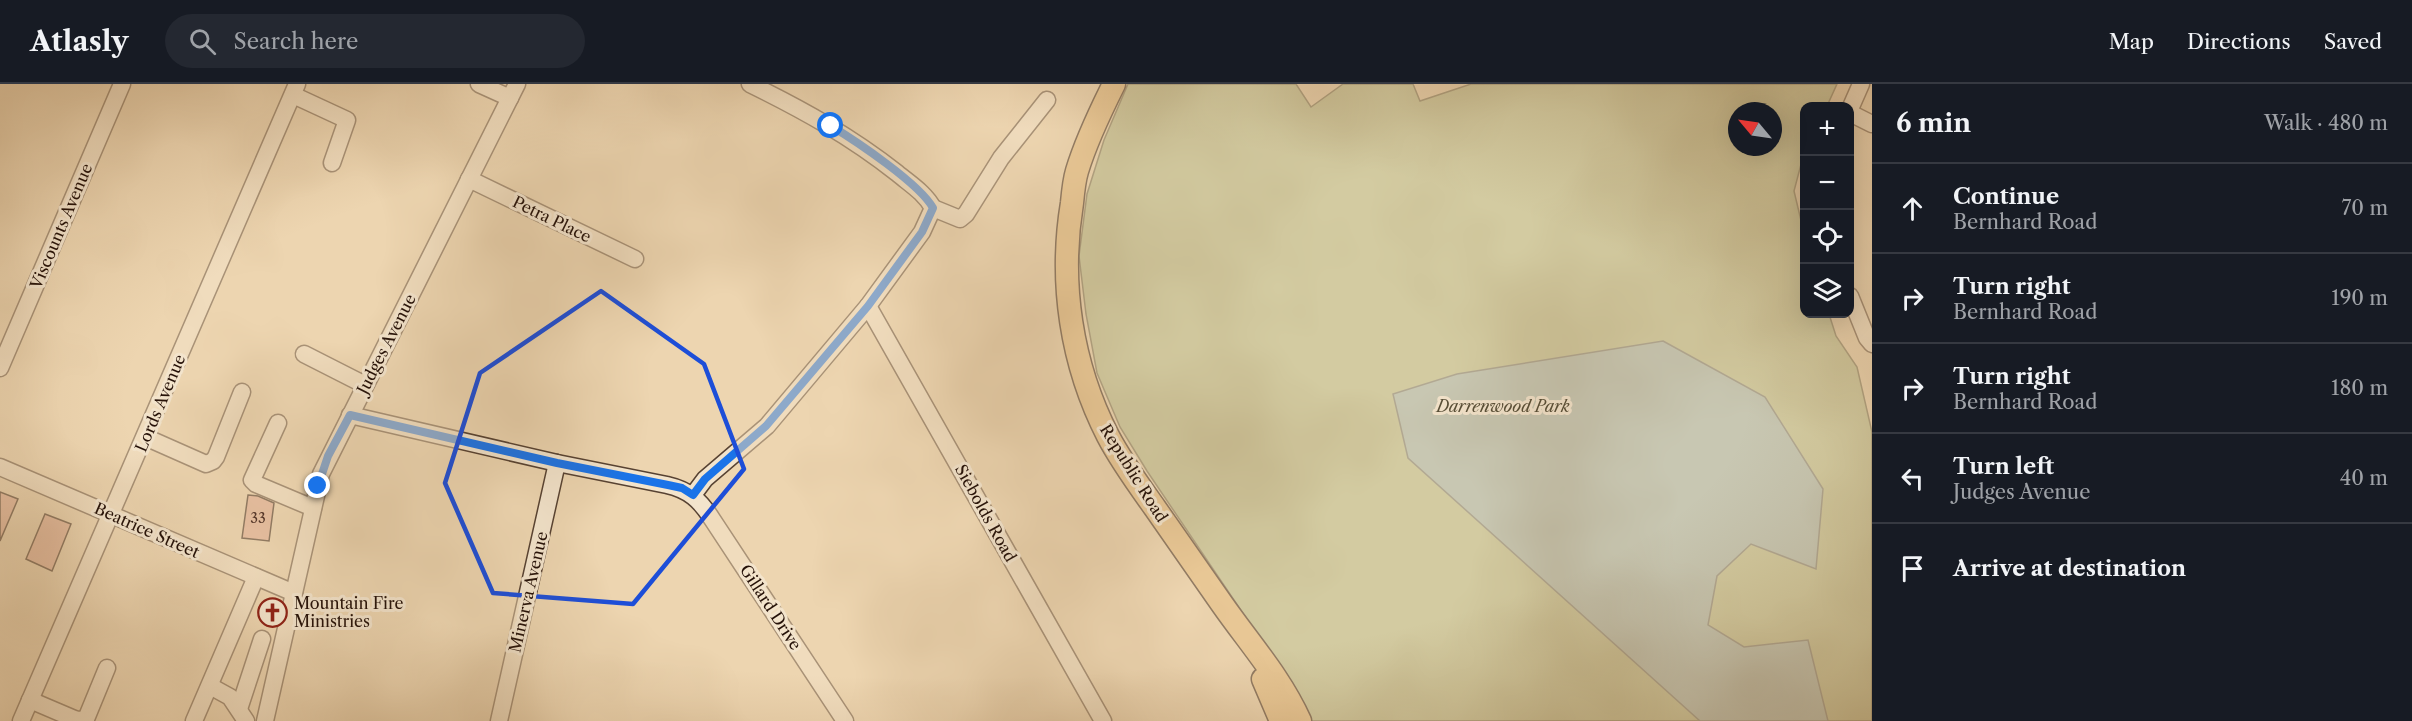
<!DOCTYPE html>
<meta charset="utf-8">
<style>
body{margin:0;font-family:"Libre Caslon Text",serif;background:#242831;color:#f1f3f6}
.controls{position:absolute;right:18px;top:18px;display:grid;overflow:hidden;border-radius:12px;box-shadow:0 6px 24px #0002}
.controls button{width:54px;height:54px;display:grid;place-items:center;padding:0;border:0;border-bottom:2px solid #363941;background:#171b24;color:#f1f3f6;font:30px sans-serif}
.compass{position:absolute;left:1728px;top:18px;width:54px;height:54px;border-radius:50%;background:#171b24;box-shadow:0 6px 24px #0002;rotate:299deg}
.stop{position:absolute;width:18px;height:18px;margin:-14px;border:4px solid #1a73e8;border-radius:50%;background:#fff}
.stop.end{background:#1a73e8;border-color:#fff;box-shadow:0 2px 6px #0008}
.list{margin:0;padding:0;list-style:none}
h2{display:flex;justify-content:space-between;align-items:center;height:78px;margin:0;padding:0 24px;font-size:26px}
h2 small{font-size:20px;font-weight:400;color:#9ea1a6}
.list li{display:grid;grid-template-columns:39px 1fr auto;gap:18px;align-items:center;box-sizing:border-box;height:90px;padding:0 24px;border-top:2px solid #363941}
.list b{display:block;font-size:22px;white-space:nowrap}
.list p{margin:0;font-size:20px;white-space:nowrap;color:#9ea1a6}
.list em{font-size:20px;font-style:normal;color:#9ea1a6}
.icon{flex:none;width:33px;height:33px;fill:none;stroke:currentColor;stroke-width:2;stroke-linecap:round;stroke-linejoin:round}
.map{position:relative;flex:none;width:1872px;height:637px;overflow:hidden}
header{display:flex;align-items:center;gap:36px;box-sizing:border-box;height:84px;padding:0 30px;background:#171b24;border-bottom:2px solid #363941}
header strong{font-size:28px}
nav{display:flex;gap:33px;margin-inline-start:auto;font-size:21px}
.search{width:420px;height:54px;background:#242831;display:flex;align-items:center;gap:15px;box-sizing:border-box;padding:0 21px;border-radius:33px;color:#9ea1a6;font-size:22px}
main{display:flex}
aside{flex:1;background:#171b24}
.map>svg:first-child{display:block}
.green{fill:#b3be8f;stroke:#6c684c;stroke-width:1.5;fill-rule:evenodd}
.water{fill:#9cb6b4;stroke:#6c746f;stroke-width:1.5}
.building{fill:#e3a790;stroke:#251108;stroke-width:1.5}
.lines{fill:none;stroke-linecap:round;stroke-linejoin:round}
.minor-casing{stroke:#574232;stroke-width:19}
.major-casing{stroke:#251108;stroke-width:25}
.minor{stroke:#f3e4cc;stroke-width:16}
.major{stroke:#e6ba78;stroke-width:22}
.route{stroke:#1a73e8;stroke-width:8}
.marked{fill:none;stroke:#1d4ed8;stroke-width:4.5;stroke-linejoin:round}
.labels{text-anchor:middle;stroke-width:6;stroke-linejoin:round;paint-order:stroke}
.number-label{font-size:14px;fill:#54362a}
.street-label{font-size:16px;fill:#251108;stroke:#f3e4cc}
.park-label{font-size:16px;font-style:italic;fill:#574e37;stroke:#f3e4cc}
.poi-label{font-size:16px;fill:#251108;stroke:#f3e4cc;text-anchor:start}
</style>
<header>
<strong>Atlasly</strong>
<div class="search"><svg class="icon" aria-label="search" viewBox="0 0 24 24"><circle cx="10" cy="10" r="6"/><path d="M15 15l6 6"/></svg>Search here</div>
<nav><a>Map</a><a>Directions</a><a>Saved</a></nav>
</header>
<main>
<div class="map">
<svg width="1872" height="637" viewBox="0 0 1872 637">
<rect width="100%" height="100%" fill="#edd5b0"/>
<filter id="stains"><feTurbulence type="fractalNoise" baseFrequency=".00333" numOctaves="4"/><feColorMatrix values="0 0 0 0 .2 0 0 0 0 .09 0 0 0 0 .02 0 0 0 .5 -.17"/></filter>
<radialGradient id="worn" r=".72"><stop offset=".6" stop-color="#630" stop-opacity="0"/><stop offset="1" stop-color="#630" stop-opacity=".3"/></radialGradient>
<path class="green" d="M1128 0H1296L1311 23 1343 0H1413L1420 17 1471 0H1837L1827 22H1804V69L1794 107 1804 149V230H1829L1836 252 1857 283 1872 348V637H1311L1300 614 1147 387 1120 343 1097 289 1086 230 1079 172 1087 110 1104 56ZM1737 27H1773V63H1737Z"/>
<path class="water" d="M1663 257 1765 313 1823 405 1816 485 1751 460 1717 492 1708 541 1744 563 1808 556 1828 637H1700L1408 374 1393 310 1457 290Z"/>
<g class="building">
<path d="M0 408 18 415 0 457Z"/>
<path d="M248 411 258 412 274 419 269 457 242 454Z"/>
<path d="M45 430 71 440 52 487 26 475Z"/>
</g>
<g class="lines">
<defs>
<g id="minor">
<path d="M479 0 510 14"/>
<path d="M293 11 347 36 332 79"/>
<path d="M1850 25 1861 0"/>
<path d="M1850 29 1872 40"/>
<path d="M469 95 635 175"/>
<path d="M933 124 960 135 966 130 1001 74 1047 16"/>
<path d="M1850 212 1867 254 1872 260"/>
<path d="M868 222 1103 637"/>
<path d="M304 270 365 301"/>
<path d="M0 284 122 0"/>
<path d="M350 331 557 379 667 401C689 406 700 416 712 435L845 637"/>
<path d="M278 339 252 396 256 400 313 424"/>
<path d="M145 353 206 380 213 377 216 373 242 308"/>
<path d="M0 383 294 509"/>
<path d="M693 411 705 395 767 342 868 222 922 148 933 124C925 109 910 100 897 89 850 52 803 26 750 0"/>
<path d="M210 602 230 613 246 637"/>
<path d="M30 616 77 636 86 635 107 584"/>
<path d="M239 625 262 555"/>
<path d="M21 637 297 0"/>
<path d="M194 637 256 493"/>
<path d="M265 637 321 390 517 0"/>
<path d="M499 637 557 379"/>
</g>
<g id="major">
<path d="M1114 0C1100 28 1086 57 1077 87 1074 97 1073 108 1072 119 1059 198 1071 280 1108 352 1121 377 1138 400 1155 424 1177 456 1200 488 1222 520 1250 560 1280 593 1300 637"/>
<path d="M1263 595 1281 637"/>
</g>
</defs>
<use href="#minor" class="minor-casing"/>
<use href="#major" class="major-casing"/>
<use href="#minor" class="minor"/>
<use href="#major" class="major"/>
</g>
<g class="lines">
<path class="route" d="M318 402 328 372 350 331 557 379 668 401 682 404 693 411 705 395 766 342 868 222 922 148 933 124C920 100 856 57 831 42"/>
</g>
<path d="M0 0H1872V637H0ZM601 207 704 280 744 385 633 520 493 509 445 399 480 289Z" fill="#edd5b0" fill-opacity=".55" fill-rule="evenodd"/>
<path class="marked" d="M601 207 704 280 744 385 633 520 493 509 445 399 480 289Z"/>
<defs>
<symbol id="church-ring" viewBox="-11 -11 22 22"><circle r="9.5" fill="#f3e4cc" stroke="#8f2418" stroke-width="1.5"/><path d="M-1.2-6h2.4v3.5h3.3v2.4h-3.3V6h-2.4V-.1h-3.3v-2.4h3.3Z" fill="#8f2418"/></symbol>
</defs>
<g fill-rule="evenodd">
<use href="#church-ring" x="256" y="512" width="33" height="33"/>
</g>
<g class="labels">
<g class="number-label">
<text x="258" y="439">33</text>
</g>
<g class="street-label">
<text transform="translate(552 135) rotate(26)" y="6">Petra Place</text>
<text transform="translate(61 142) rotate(-67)" y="6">Viscounts Avenue</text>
<text transform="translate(386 260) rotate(-63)" y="6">Judges Avenue</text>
<text transform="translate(160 319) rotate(-67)" y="6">Lords Avenue</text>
<text transform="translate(1134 389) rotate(58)" y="6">Republic Road</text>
<text transform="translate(986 429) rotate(61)" y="6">Siebolds Road</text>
<text transform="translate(147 446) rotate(24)" y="6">Beatrice Street</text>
<text transform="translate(528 508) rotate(-77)" y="6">Minerva Avenue</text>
<text transform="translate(771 523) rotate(57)" y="6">Gillard Drive</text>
</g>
<g class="park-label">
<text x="1503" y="328">Darrenwood Park</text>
</g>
<g class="poi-label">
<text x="294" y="525">Mountain Fire<tspan x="294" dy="18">Ministries</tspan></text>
</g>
</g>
<rect width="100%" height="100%" filter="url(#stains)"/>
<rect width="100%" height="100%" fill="url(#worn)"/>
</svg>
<div class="controls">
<button>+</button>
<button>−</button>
<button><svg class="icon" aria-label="locate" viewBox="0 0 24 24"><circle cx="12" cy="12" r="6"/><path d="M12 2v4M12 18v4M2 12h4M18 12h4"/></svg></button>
<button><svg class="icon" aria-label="layers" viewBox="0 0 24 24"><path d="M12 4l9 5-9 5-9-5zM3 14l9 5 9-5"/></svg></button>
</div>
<svg class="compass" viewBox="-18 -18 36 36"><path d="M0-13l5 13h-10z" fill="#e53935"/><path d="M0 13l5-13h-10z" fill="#9ea1a6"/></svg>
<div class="stop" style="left:831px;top:42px"></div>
<div class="stop end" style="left:318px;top:402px"></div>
</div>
<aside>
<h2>6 min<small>Walk · 480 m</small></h2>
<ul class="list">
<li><svg class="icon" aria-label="ahead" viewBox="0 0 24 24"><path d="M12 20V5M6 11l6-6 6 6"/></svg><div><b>Continue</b><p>Bernhard Road</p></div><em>70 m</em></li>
<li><svg class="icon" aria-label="right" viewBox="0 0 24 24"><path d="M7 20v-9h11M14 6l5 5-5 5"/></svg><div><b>Turn right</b><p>Bernhard Road</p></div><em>190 m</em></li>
<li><svg class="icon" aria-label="right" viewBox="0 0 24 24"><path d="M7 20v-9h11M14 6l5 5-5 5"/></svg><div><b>Turn right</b><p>Bernhard Road</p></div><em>180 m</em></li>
<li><svg class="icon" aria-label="left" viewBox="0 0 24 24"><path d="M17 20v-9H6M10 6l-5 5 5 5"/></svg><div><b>Turn left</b><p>Judges Avenue</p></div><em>40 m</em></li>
<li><svg class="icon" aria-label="arrive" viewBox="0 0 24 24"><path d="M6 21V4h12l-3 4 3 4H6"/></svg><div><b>Arrive at destination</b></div></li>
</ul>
</aside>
</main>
